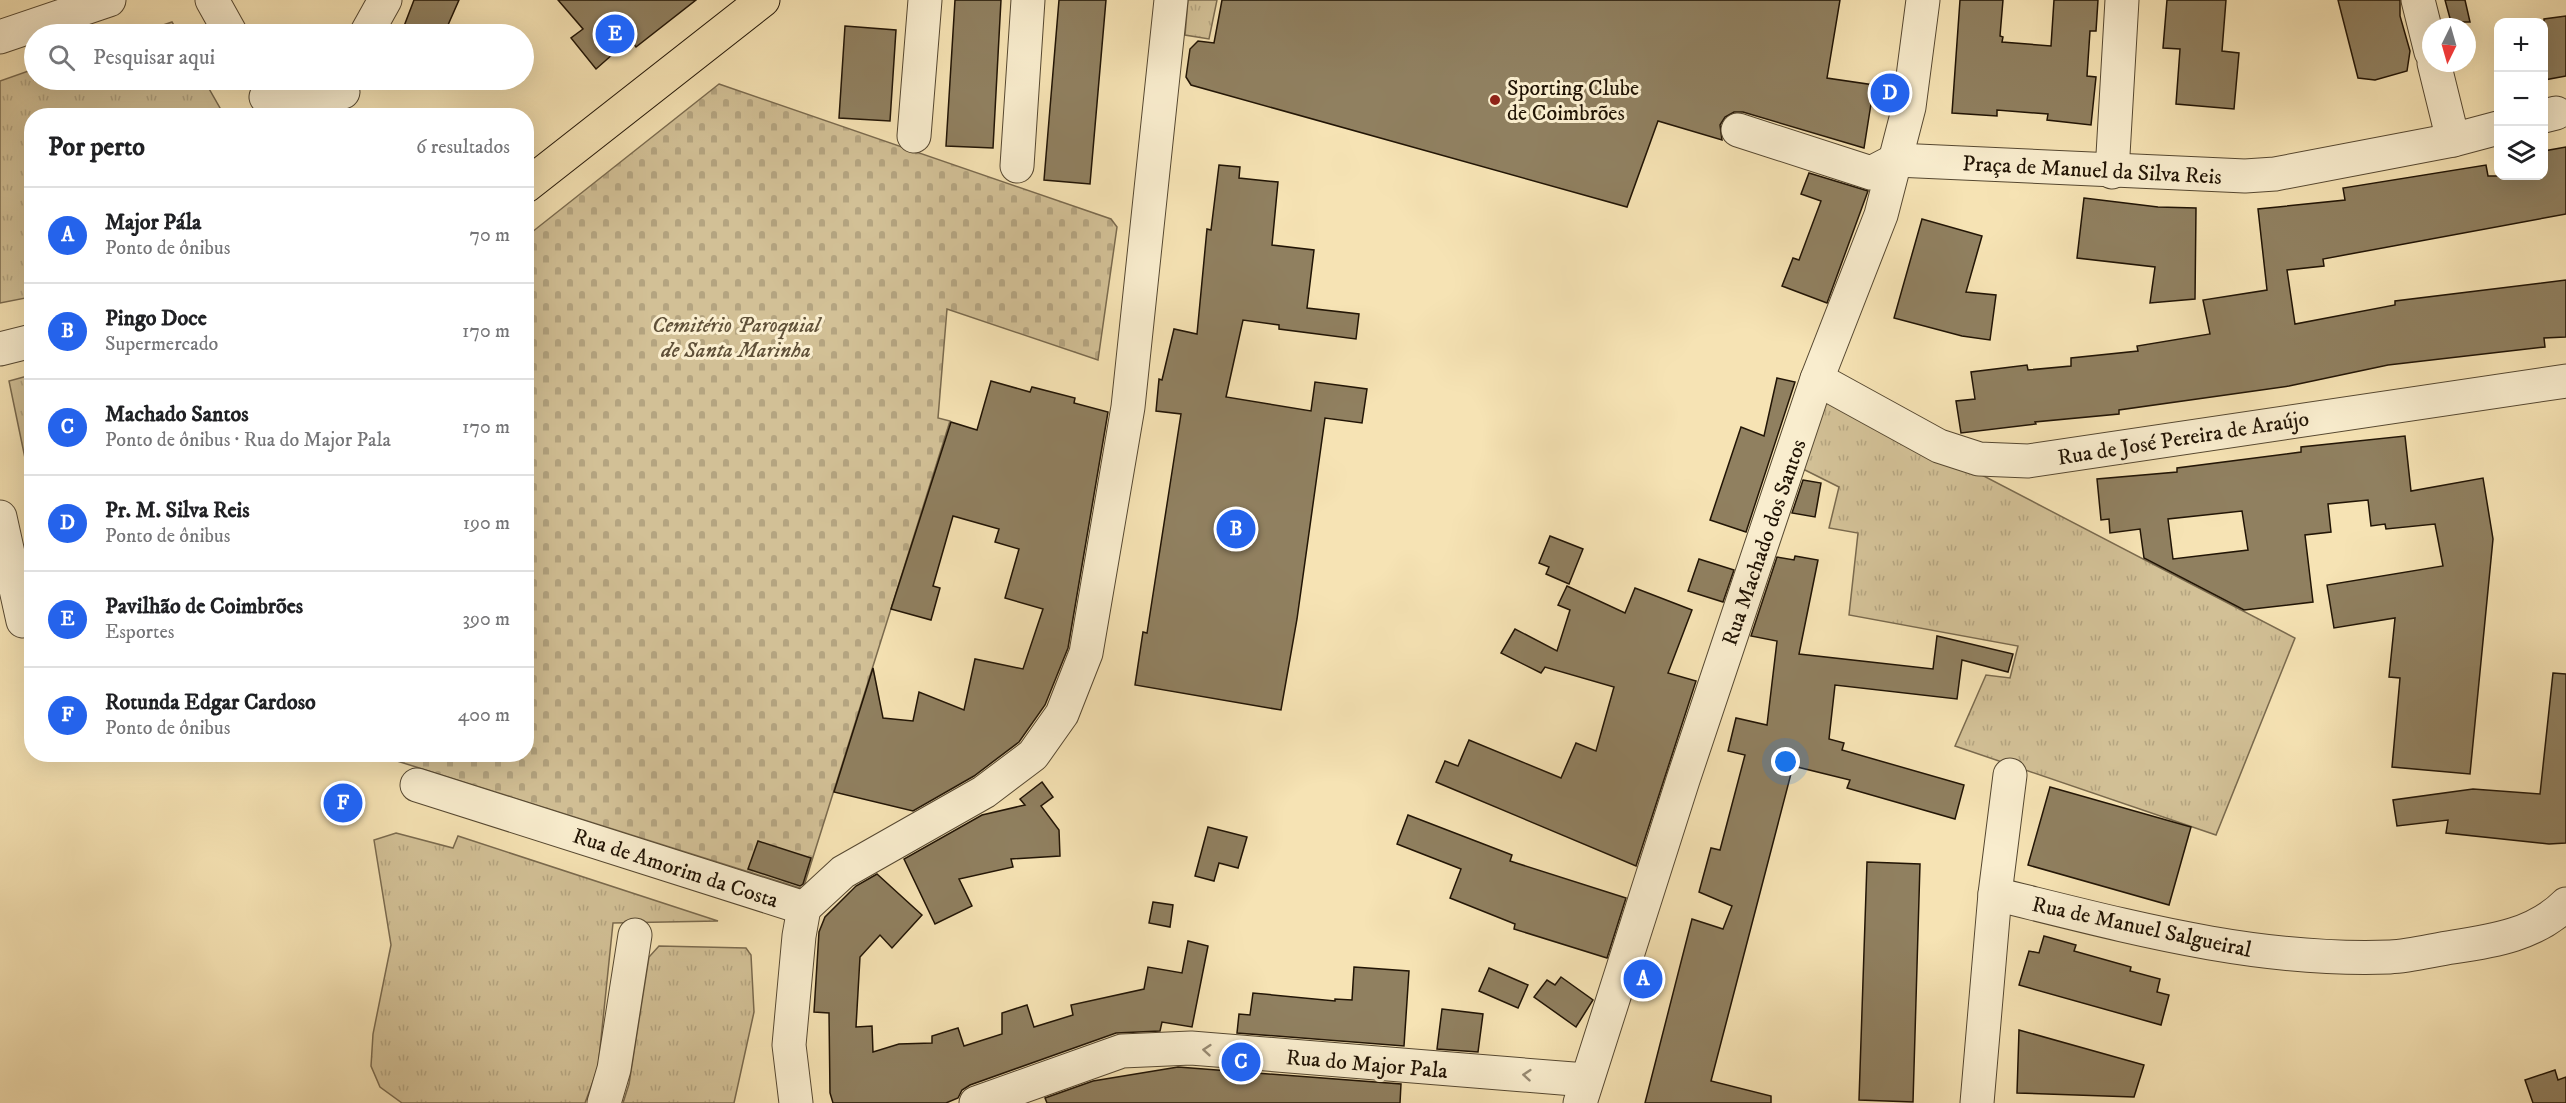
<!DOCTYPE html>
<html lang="pt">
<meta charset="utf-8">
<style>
body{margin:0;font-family:"IM FELL DW Pica",serif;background:#f2f2f2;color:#202124}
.controls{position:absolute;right:18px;top:18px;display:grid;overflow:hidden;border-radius:12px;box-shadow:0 6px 24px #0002}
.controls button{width:54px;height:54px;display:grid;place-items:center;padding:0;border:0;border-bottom:2px solid #e0e0e0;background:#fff;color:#202124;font:30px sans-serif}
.compass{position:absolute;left:2422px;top:18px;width:54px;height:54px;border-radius:50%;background:#fff;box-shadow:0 6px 24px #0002;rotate:185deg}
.you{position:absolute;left:1786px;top:762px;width:21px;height:21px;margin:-15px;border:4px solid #fff;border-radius:50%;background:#1a73e8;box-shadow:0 0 0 9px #1a73e833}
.badge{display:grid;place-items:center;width:39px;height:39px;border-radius:50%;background:#2563eb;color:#fff;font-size:20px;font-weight:700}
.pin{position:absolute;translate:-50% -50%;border:3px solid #fff;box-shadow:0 2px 6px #0006}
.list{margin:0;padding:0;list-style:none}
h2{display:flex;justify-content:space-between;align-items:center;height:78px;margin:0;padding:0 24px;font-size:26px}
h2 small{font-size:20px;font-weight:400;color:#757577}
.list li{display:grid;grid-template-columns:39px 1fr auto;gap:18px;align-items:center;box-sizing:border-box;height:96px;padding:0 24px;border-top:2px solid #e0e0e0}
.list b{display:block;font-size:22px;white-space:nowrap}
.list p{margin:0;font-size:20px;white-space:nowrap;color:#757577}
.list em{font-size:20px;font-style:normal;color:#757577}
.icon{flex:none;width:33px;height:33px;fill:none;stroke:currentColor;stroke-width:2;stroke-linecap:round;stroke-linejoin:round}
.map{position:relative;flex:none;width:2566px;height:1103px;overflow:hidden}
.search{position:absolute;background:#fff;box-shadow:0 6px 24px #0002;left:24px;top:24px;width:510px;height:66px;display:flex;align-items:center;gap:15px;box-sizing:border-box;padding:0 21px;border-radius:33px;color:#757577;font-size:22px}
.panel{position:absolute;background:#fff;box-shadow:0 6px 24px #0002;left:24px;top:108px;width:510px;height:654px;border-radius:24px}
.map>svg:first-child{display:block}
.grass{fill:url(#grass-tufts);stroke:#7a6a4e;stroke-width:1.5}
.cemetery{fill:url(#cemetery-stones);stroke:#7a6a4e;stroke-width:1.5}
.building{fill:#908060;stroke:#211405;stroke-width:1.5;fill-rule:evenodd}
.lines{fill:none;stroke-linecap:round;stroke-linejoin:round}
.minor-casing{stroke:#564831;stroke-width:35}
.major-casing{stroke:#211405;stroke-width:35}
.minor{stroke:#f9edce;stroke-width:33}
.major{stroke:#f6e3b4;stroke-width:33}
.oneway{stroke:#988b74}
.poi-dot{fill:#8f2418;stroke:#f9edce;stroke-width:2}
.labels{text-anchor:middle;stroke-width:6;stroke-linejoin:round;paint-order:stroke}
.poi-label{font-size:22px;fill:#211405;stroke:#f9edce;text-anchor:start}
.street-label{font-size:22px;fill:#211405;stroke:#f9edce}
.park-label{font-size:22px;font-style:italic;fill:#5f5038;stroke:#f9edce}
</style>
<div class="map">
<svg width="2566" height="1103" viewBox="0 0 2566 1103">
<defs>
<pattern id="grass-tufts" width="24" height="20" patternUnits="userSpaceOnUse" patternTransform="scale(1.5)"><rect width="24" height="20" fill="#d2c096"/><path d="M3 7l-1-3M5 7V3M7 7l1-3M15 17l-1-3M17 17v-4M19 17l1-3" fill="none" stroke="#b4a480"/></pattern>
<pattern id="cemetery-stones" width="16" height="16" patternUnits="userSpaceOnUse" patternTransform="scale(1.5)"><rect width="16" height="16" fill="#d2c096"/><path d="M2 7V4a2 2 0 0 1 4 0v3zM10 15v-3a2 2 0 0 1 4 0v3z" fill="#b4a480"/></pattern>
</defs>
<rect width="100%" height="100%" fill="#f6e3b4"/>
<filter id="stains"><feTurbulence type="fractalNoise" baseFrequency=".00333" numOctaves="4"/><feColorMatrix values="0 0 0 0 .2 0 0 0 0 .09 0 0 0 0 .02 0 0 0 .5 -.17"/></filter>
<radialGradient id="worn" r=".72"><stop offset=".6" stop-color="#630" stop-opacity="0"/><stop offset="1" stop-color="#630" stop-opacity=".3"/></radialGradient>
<g class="grass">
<path d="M1188 0H1217L1209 39 1185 35Z"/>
<path d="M172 22 179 34H137Z"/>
<path d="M34 69V80H204L224 115 32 116 31 297 0 303V81Z"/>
<path d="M31 375H32L31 487 9 381Z"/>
<path d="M1826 394 2295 638 2216 835 1955 746 1986 675 2010 678 2018 646 1849 615 1858 533 1829 528 1839 487 1801 468Z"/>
<path d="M396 833 453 848 458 836 718 921 613 923 598 1068 585 1103H402L380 1087 371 1066 373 1034 391 945 374 840Z"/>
<path d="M659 946 746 948 751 955 754 1012 734 1103H623L629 1084 649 957Z"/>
</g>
<path class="cemetery" d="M719 84 1111 219 1117 227 1098 360 947 309 938 418 950 421 803 889 378 755 526 754 527 236Z"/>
<g class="building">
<path d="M414 0H459L444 34H401Z"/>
<path d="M558 0H696L636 47 630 39 596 69 571 38 583 29Z"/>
<path d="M955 0H1001L993 148 946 146Z"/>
<path d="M1059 0H1106L1090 184 1044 180Z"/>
<path d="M1222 0H1840L1827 78 1874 85 1864 148 1743 112H1734L1725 117 1720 125 1722 140 1658 121 1627 207 1191 85 1186 77 1190 49 1198 41 1214 43Z"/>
<path d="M1960 0H2003L2000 36 2003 37 2002 42 2051 46 2054 0H2098L2096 31H2090L2087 76 2096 77 2091 125 2047 120 2048 114 1997 110V116L1952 113Z"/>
<path d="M2167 0H2226L2222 51 2239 53 2234 109 2176 104 2180 49 2163 48Z"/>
<path d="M2338 0H2400V16L2410 51 2407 71 2375 80 2358 78Z"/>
<path d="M2445 0H2465L2470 22H2451Z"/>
<path d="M2566 16V76L2544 80V19Z"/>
<path d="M845 26 896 30 890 121 839 118Z"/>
<path d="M2566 147V214L2323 259 2324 266 2287 270 2295 324 2395 305V301L2566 280V337L2544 338 2545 347 2388 365 2289 386 2119 410V414L2035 422 2036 424 1961 433 1956 401 1975 399 1971 372 2027 365 2028 370 2071 366V358L2138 351 2137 346 2210 334 2203 300 2267 290 2258 209 2345 200 2343 188 2486 165 2488 176H2544V151Z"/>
<path d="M1219 165 1240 167 1239 178 1278 182 1272 245 1314 250 1307 308 1359 314 1356 339 1279 329V325L1243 320 1226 397 1311 411 1315 382 1367 389 1362 423 1325 418 1297 619 1281 710 1135 685 1143 632 1147 633 1181 414 1156 411 1159 379 1162 380 1174 329 1197 334 1207 229 1211 230Z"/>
<path d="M1809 173 1868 191 1827 303 1782 286 1793 258 1799 260 1821 201 1801 194Z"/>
<path d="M2084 198 2158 207 2196 208 2195 299 2150 303 2155 267 2077 258Z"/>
<path d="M1922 219 1982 236 1966 292 1996 295 1990 340 1962 336 1894 318Z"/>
<path d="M1777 378 1795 382 1746 532 1710 520 1741 427 1764 436Z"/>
<path d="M991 381 1030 392 1032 387 1075 398 1074 403 1108 412 1068 648 1045 705 1019 742 974 776 913 811 834 792 873 668 883 718 913 721 919 692 964 710 975 659 1023 669 1043 609 1005 598 1019 549 995 542 999 529 953 516 933 586 940 588 931 620 891 609 951 422 977 430Z"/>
<path d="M2405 436 2411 491 2483 478 2493 539 2470 774 2392 767 2400 678 2389 677 2395 618 2334 628 2327 585 2443 566 2435 524 2386 529 2385 524 2371 526 2368 500 2328 504 2331 532 2305 535 2313 602 2244 610 2144 558 2140 529 2110 533 2109 519 2101 520 2097 479 2177 472V468L2301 452V447ZM2242 511 2248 550 2173 559 2168 519Z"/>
<path d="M1803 480 1821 483 1815 517 1792 513Z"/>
<path d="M1550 536 1583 549 1569 584 1546 574 1549 567 1539 563Z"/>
<path d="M1795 556 1818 560 1799 654 1933 669 1937 636 2013 654 2008 672 1962 660 1957 699 1835 685 1829 739 1844 743 1842 750 1964 785 1955 819 1847 788 1850 780 1793 766 1711 1081 1771 1096V1103H1645L1692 919 1723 929 1732 906 1699 892 1711 848 1720 850 1745 755 1728 751 1736 718 1767 725 1777 641 1751 636 1777 557 1794 560Z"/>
<path d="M1699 559 1734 570 1723 602 1688 591Z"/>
<path d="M1567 586 1625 613 1635 588 1692 610 1668 673 1696 681 1636 866 1436 782 1445 761 1458 766 1469 740 1561 778 1576 743 1596 751 1614 687 1545 667 1541 673 1501 653 1515 629 1557 651 1570 610 1558 605Z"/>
<path d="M2553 673 2566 674V843L2549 844 2446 833 2448 820 2397 826 2393 800 2473 789 2540 794Z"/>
<path d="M1042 782 1053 797 1041 806 1059 830 1060 856 1011 859 1013 867 959 879 972 906 935 924 904 859 982 815 1025 805 1020 799Z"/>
<path d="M2050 787 2191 827 2169 905 2028 865Z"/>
<path d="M1408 815 1512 855 1510 861 1626 898 1607 958 1514 929 1515 924 1450 898 1461 869 1397 844Z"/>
<path d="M1208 827 1247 837 1238 868 1219 863 1214 881 1195 876Z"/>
<path d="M758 841 811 858 803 884 800 886 748 869Z"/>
<path d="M1867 862 1920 864 1913 1102 1859 1100Z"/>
<path d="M877 874 922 915 892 948 880 935 860 957 856 1027 872 1026 873 1052 899 1044 932 1043V1036L958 1028 964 1046 1002 1034V1013L1027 1005 1034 1027 1073 1015 1071 1005 1144 989 1148 967 1182 973 1188 941 1208 946 1192 1027 1162 1022 1160 1031 1116 1033 970 1085 962 1090 958 1098 946 1103H833L830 1093 829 1013 814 1012 819 932 825 917 856 886Z"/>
<path d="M1153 902 1173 905 1170 927 1149 923Z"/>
<path d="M2044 936 2076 945 2074 951 2131 967 2130 971 2160 979 2157 992 2169 995 2161 1025 2019 985 2029 951 2039 953Z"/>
<path d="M1354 967 1409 971 1404 1046 1237 1033 1239 1014 1250 1015 1253 993 1335 1001V999L1352 1000Z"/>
<path d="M1489 968 1528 985 1518 1008 1479 991Z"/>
<path d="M1561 977 1593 1000 1576 1027 1534 997 1547 980 1555 985Z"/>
<path d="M1442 1009 1483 1014 1478 1052 1437 1049Z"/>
<path d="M2019 1030 2144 1065 2134 1097 2017 1093Z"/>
<path d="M1178 1067 1401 1084 1400 1103H1047L1045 1098 1093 1081Z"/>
<path d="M2555 1070 2558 1080 2566 1077V1103H2533L2525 1080Z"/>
</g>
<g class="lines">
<defs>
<g id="minor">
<path d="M212 0 231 34"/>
<path d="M2418 0 2431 52"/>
<path d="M366 34 385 0"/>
<path d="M0 37 109 0"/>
<path d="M2434 63 2453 140"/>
<path d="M266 97 304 106 343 92"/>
<path d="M2544 116 2556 113"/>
<path d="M1738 130 1871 173 1896 160 2245 176 2275 174 2453 140 2498 128"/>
<path d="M914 136 925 0"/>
<path d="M1017 166 1028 0"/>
<path d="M2112 172 2122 0"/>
<path d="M0 349 32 341"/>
<path d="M1817 379 1939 446 1979 459 2028 461 2566 381"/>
<path d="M0 517 23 621"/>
<path d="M417 785 804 908"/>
<path d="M1995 894C2126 926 2254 962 2390 957 2411 956 2433 950 2453 947 2494 941 2536 934 2566 904"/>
<path d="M804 908 843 872 984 792 1033 755 1062 714 1086 653 1128 407 1171 0"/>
<path d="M604 1103 614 1069 635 935"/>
<path d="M796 1103 789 1045 799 936 804 908"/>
<path d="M976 1103 1122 1051 1191 1048 1586 1080"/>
<path d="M1580 1103 1683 780 1817 379 1881 215 1909 107 1923 0"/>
<path d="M1977 1103 1995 894 2010 775"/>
</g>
<path id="major" d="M526 186 763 0"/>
</defs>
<use href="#minor" class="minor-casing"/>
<use href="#major" class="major-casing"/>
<use href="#minor" class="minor"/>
<use href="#major" class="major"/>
</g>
<defs><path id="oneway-chevron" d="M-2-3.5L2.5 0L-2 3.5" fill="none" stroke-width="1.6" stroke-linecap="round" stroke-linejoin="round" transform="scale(1.5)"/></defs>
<g class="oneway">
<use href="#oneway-chevron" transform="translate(1207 1050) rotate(-175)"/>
<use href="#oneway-chevron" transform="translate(1527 1075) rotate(-175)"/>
</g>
<circle class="poi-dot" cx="1495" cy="100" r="6"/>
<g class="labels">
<g class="poi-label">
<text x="1507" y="95">Sporting Clube<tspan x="1507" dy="25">de Coimbrões</tspan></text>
</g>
<g class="street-label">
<text transform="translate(2092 169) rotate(3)" y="8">Praça de Manuel da Silva Reis</text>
<text transform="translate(2183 437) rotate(-9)" y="8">Rua de José Pereira de Araújo</text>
<text transform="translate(1763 542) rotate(-71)" y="8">Rua Machado dos Santos</text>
<text transform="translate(676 867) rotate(18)" y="8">Rua de Amorim da Costa</text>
<text transform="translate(2142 926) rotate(12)" y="8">Rua de Manuel Salgueiral</text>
<text transform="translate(1367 1063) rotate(5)" y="8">Rua do Major Pala</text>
</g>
<g class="park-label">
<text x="736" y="332">Cemitério Paroquial<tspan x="736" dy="25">de Santa Marinha</tspan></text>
</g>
</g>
<rect width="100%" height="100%" filter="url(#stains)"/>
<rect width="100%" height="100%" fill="url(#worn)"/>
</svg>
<div class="controls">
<button>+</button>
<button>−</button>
<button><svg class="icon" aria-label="layers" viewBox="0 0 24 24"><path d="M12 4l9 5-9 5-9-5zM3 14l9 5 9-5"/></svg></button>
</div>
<svg class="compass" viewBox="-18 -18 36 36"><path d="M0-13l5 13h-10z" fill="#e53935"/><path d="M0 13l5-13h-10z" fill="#757577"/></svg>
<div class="you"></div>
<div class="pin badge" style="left:1643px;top:979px">A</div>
<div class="pin badge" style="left:1236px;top:529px">B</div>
<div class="pin badge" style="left:1241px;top:1062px">C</div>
<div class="pin badge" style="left:1890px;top:93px">D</div>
<div class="pin badge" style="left:615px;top:34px">E</div>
<div class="pin badge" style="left:343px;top:803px">F</div>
<div class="search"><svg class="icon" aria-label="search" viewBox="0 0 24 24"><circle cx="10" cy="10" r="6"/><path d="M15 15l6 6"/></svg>Pesquisar aqui</div>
<section class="panel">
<h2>Por perto<small>6 resultados</small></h2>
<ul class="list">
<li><span class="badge">A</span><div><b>Major Pála</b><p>Ponto de ônibus</p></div><em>70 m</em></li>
<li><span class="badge">B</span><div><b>Pingo Doce</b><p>Supermercado</p></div><em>170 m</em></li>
<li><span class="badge">C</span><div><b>Machado Santos</b><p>Ponto de ônibus · Rua do Major Pala</p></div><em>170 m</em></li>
<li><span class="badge">D</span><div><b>Pr. M. Silva Reis</b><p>Ponto de ônibus</p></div><em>190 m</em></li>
<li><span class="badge">E</span><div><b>Pavilhão de Coimbrões</b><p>Esportes</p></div><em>390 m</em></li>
<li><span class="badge">F</span><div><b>Rotunda Edgar Cardoso</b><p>Ponto de ônibus</p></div><em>400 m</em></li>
</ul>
</section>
</div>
